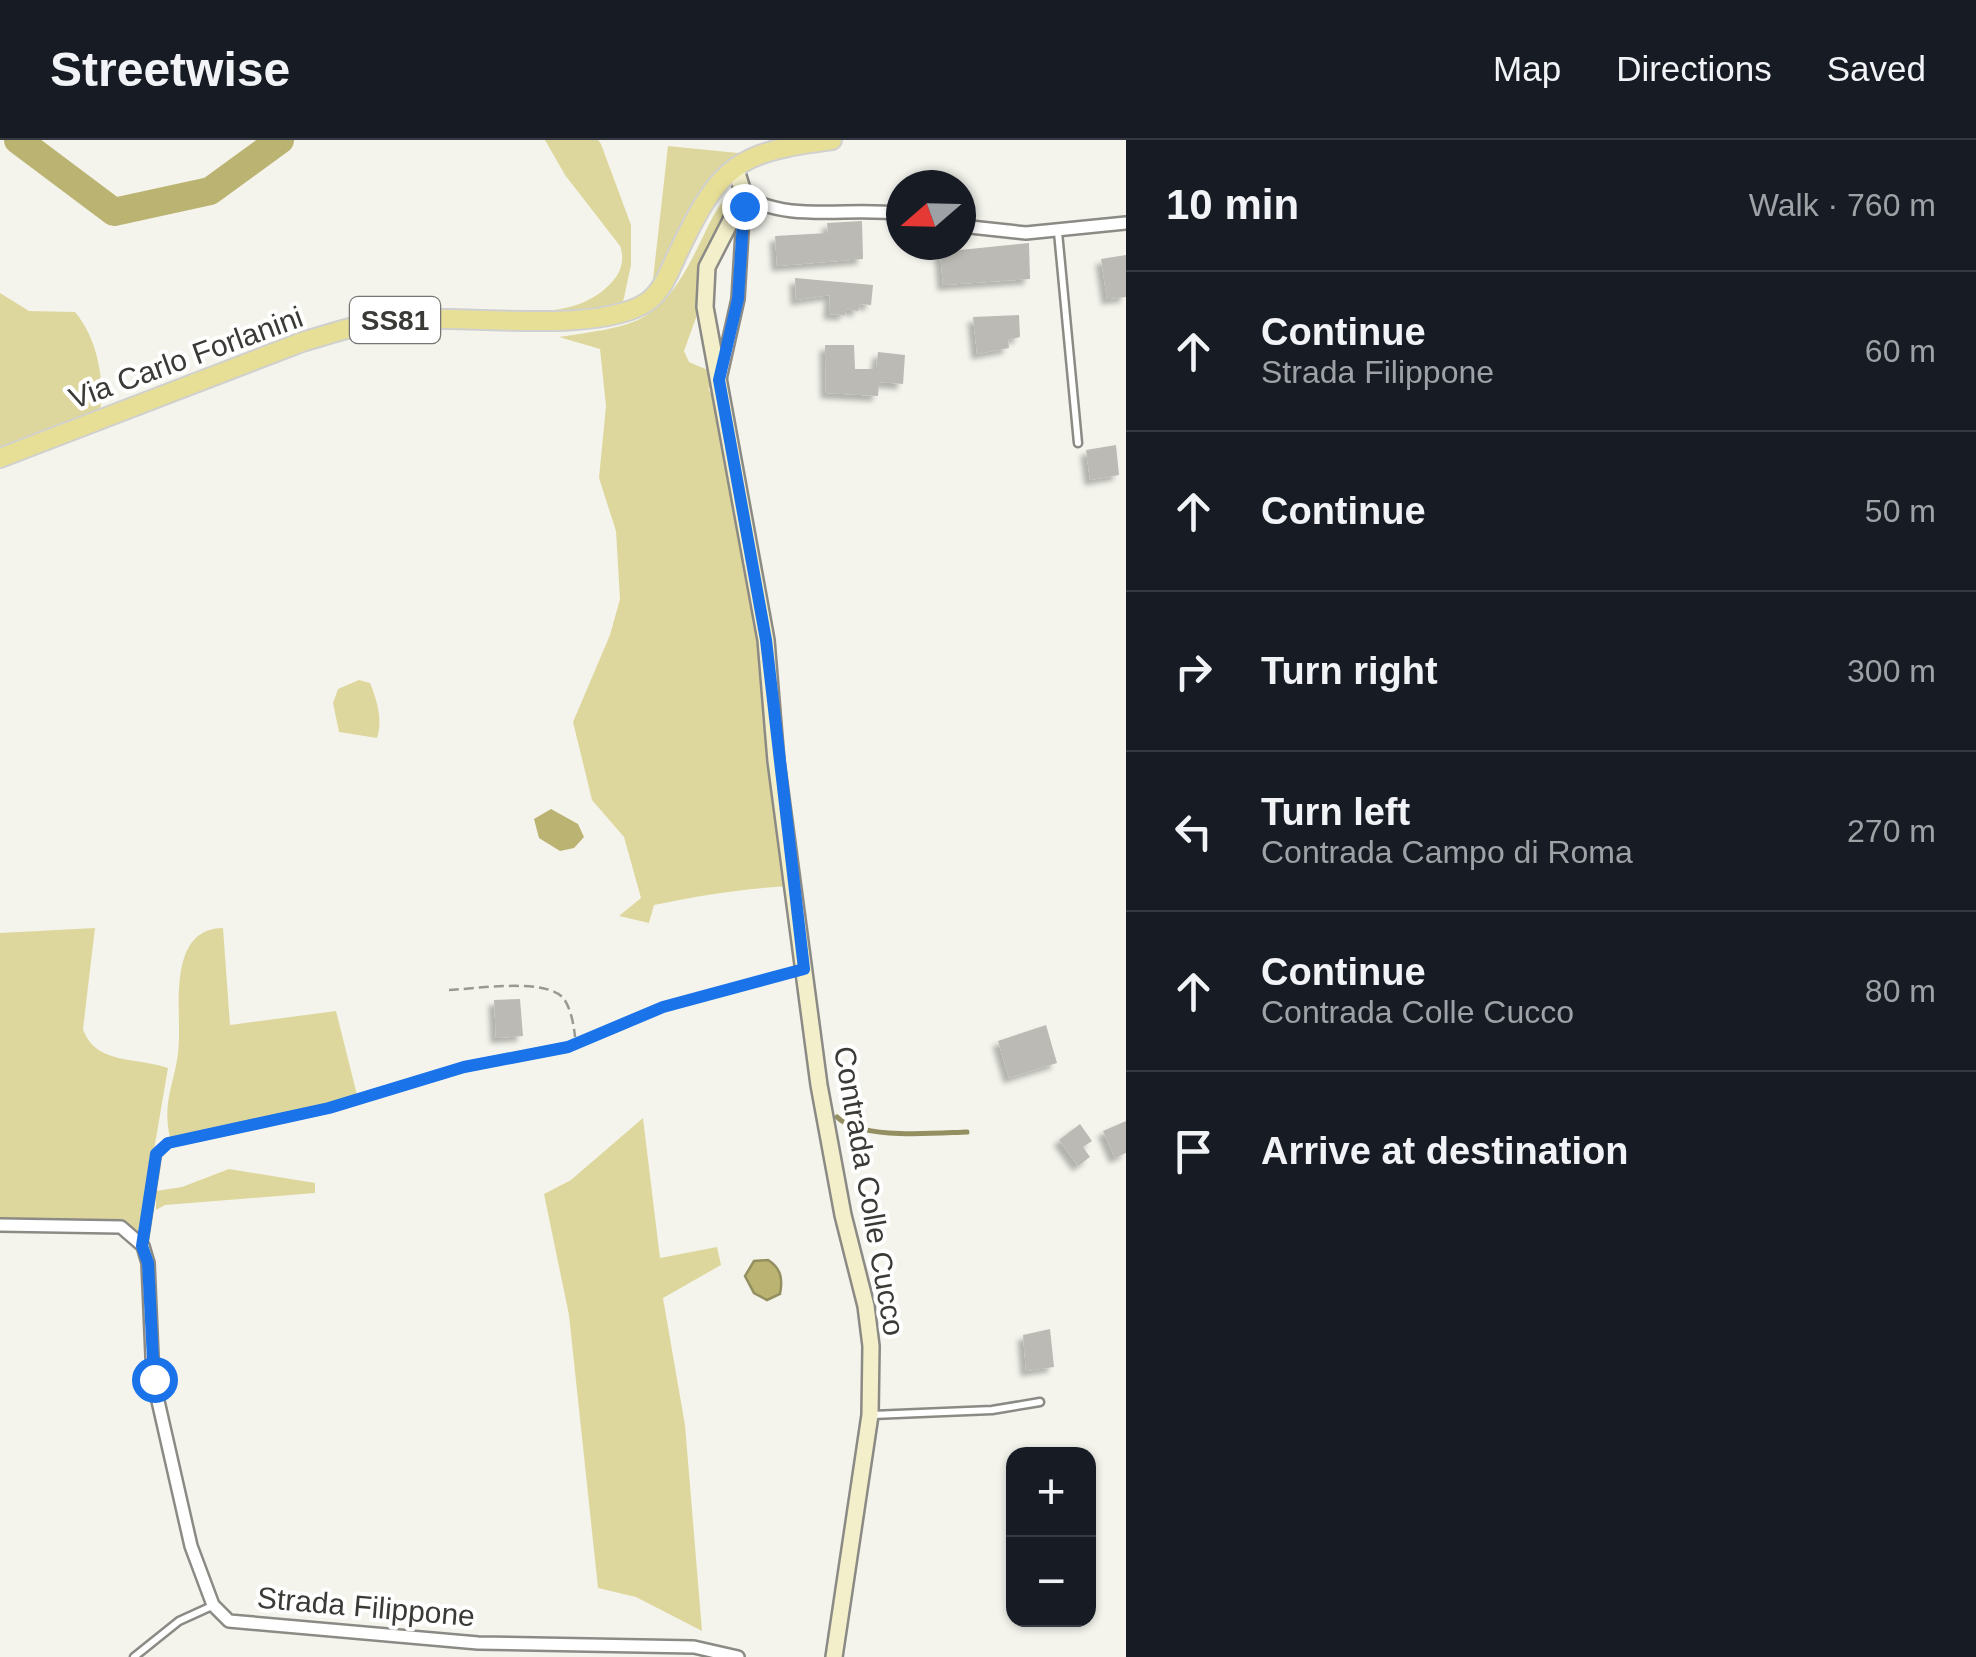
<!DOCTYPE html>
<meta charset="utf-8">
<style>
body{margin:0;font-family:Helvetica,sans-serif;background:#20242c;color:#f1f3f6}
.controls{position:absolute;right:30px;bottom:30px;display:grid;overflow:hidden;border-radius:20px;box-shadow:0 2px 8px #0004}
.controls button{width:90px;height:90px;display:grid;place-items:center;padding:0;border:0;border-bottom:2px solid #363941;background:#171b24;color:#f1f3f6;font:50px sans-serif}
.compass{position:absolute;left:886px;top:30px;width:90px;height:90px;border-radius:50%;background:#171b24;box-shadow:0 2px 8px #0004;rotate:250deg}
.stop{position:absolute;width:30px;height:30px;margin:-22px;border:8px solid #1a73e8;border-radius:50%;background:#fff}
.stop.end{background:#1a73e8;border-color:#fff;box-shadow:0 2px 10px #0008}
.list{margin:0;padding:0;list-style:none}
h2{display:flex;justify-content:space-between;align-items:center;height:130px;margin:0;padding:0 40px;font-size:42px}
h2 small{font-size:32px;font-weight:400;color:#9ea1a6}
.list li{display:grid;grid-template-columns:65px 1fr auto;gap:30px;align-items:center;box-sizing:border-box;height:160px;padding:0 40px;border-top:2px solid #363941}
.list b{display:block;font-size:38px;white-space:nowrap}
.list p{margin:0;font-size:32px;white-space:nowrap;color:#9ea1a6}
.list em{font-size:32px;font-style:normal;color:#9ea1a6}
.icon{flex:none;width:55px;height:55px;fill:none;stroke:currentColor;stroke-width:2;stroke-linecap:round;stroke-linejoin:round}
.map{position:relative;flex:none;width:1126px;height:1517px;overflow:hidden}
header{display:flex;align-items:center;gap:60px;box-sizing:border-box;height:140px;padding:0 50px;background:#171b24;border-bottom:2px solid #363941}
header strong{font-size:48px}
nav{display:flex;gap:55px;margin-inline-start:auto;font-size:35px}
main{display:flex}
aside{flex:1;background:#171b24}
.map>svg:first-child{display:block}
.green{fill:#ded79d}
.forest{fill:#bbb371}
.water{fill:#bbb371;stroke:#948f60;stroke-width:2.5}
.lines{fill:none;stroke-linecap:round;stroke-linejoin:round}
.stream{stroke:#948f60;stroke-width:5}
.river{stroke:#bbb371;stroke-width:28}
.building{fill:#bbbab4;filter:url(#shadow)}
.lane-casing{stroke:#8b8a85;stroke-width:11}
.street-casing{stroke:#8b8a85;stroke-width:16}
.secondary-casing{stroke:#8b8a85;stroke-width:20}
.primary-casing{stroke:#d0d0cf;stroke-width:22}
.path{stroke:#999994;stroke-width:2.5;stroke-dasharray:10 5;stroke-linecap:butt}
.lane{stroke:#fff;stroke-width:6}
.street{stroke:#fff;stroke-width:11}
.secondary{stroke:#f3efca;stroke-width:15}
.primary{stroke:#e8df96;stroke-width:18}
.route{stroke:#1a73e8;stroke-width:12}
.labels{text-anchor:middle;stroke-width:8;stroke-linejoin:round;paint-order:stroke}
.shield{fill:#fff;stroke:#757573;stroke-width:2.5}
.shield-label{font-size:28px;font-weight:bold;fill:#3a3a37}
.street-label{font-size:30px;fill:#3a3a37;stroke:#fff}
</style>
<header>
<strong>Streetwise</strong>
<nav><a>Map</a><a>Directions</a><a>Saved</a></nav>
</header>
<main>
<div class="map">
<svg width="1126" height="1517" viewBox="0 0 1126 1517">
<defs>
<filter id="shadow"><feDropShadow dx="-5.5" dy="5.5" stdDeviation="2.5" flood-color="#0004"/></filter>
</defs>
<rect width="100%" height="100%" fill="#f4f4ed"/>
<g class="green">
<path d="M545 0H598L601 4 631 85V125L622 167 642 156 653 139 668 6 738 13V20C709 43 697 70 681 102 672 122 661 148 642 160 608 182 512 174 472 172 517 170 572 180 607 147 619 137 626 122 620 106L565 35Z"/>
<path d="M727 57 733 61 705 117 697 175 684 211 689 222 710 231 716 250 708 248 717 265 758 492 789 746C742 749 700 755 654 765L649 783 619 776 641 758 624 697 592 660 573 582 610 495 620 459 616 391 599 338 606 266 600 209 559 197C637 185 658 186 696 111 705 94 713 71 727 57Z"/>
<path d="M0 153 29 171 75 172C97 198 105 239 100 272L0 310Z"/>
<path d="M359 540 370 543C377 560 383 581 377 598L339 592 333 563 338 549Z"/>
<path d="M95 788 83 889C95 925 137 917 168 928L140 1092 94 1080 0 1082V793Z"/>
<path d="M223 788 230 885 336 871 357 955 314 968 170 998C162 961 174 946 178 913 183 875 164 789 223 788Z"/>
<path d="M643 978 660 1118 717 1107 721 1125 663 1158 685 1285 702 1491 636 1457 598 1448 569 1175 544 1054 571 1040Z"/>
<path d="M229 1029 315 1043V1053L165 1065 156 1070V1051L182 1047Z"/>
</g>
<path class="forest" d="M551 669 578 684 584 697 574 708 560 711 539 698 534 679Z"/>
<path class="water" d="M768 1120C781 1128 783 1139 780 1154L767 1160 754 1153 745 1136 754 1121Z"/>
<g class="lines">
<path class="stream" d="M837 977C860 1000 935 993 967 992"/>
<path class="river" d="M18 0 114 72 210 51 280 0"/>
</g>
<g class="building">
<path d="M862 81 863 119 777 126 775 96 828 93 827 83Z"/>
<path d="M1029 103 1030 139 943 145 940 112Z"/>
<path d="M1126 115V157L1107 159 1101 119Z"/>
<path d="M795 138 873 145 871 165 860 164 858 171 846 169 845 175 829 174 830 155 796 160Z"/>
<path d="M1019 175 1020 197 1008 200 1009 208 977 214 973 177Z"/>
<path d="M825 205H854L855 229H876L878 212 905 215 903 244 879 242 878 256 826 253Z"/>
<path d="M1116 305 1119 335 1090 340 1086 310Z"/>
<path d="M520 859 523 896 496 898 494 860Z"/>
<path d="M1046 885 1057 923 1009 938 998 901Z"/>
<path d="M1126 981V1013L1115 1018 1103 991Z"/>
<path d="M1080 984 1092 1001 1083 1007 1090 1017 1078 1026 1059 1000Z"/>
<path d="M1050 1189 1054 1227 1026 1231 1023 1195Z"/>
</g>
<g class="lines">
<defs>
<g id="lane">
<path d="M1058 92 1078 303"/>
<path d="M143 1105 157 1014 168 1003 329 968 464 927 568 907"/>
<path d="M872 1275 992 1270 1040 1262"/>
<path d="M134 1517 179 1481 212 1466"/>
</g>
<g id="street">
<path d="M744 55C787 84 852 66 901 74"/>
<path d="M961 86 1026 93 1126 83"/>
<path d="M720 239 738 159 744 59"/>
<path d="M0 1085 121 1087 143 1106 148 1123 153 1239 191 1406 213 1465 229 1481 478 1503 694 1507 738 1517"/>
</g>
<path id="secondary" d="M735 27 744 55 707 127 705 167 766 500 776 621 819 945 843 1075 866 1166 871 1206 870 1275 834 1517"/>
<path id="primary" d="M0 318 302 202C330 194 361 183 390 180 453 173 597 196 647 162 664 150 670 129 679 111 720 25 737 12 832 0"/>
</defs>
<use href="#lane" class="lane-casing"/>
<use href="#street" class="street-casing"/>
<use href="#secondary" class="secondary-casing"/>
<use href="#primary" class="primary-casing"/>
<g class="path">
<path d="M449 850C474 849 548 837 564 859 571 869 574 886 575 897"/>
<path d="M579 903 663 867 789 834"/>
</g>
<use href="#lane" class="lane"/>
<use href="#street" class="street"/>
<use href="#secondary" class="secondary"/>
<use href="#primary" class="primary"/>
</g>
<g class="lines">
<path class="route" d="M154 1239 148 1123 142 1106 156 1014 168 1003 329 968 464 927 568 907 663 867 804 829 766 500 719 240 738 159 744 66"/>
</g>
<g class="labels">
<rect class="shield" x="350" y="157" width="90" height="46" rx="8"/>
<g class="shield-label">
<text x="395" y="190">SS81</text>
</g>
<g class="street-label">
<text transform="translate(186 218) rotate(-20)" y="10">Via Carlo Forlanini</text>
<text transform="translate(869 1051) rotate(80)" y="10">Contrada Colle Cucco</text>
<text transform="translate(366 1467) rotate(5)" y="10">Strada Filippone</text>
</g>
</g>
</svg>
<div class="controls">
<button>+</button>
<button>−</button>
</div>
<svg class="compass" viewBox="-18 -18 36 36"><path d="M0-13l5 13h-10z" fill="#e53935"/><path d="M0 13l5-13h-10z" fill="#9ea1a6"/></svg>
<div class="stop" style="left:154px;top:1239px"></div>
<div class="stop end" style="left:744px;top:66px"></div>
</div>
<aside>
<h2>10 min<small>Walk · 760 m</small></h2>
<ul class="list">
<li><svg class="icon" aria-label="ahead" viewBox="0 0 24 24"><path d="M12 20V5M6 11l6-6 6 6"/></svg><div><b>Continue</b><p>Strada Filippone</p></div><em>60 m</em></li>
<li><svg class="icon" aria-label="ahead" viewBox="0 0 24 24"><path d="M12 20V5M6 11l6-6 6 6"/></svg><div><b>Continue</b></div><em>50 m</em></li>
<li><svg class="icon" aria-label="right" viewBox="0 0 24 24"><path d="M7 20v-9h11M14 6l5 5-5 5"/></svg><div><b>Turn right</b></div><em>300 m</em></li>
<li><svg class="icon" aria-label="left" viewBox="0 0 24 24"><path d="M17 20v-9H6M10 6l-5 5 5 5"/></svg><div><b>Turn left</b><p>Contrada Campo di Roma</p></div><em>270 m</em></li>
<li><svg class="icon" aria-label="ahead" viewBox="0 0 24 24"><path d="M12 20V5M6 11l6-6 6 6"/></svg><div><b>Continue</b><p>Contrada Colle Cucco</p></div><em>80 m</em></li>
<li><svg class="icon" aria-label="arrive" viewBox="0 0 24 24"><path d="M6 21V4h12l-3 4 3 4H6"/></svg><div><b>Arrive at destination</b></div></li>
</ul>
</aside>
</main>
